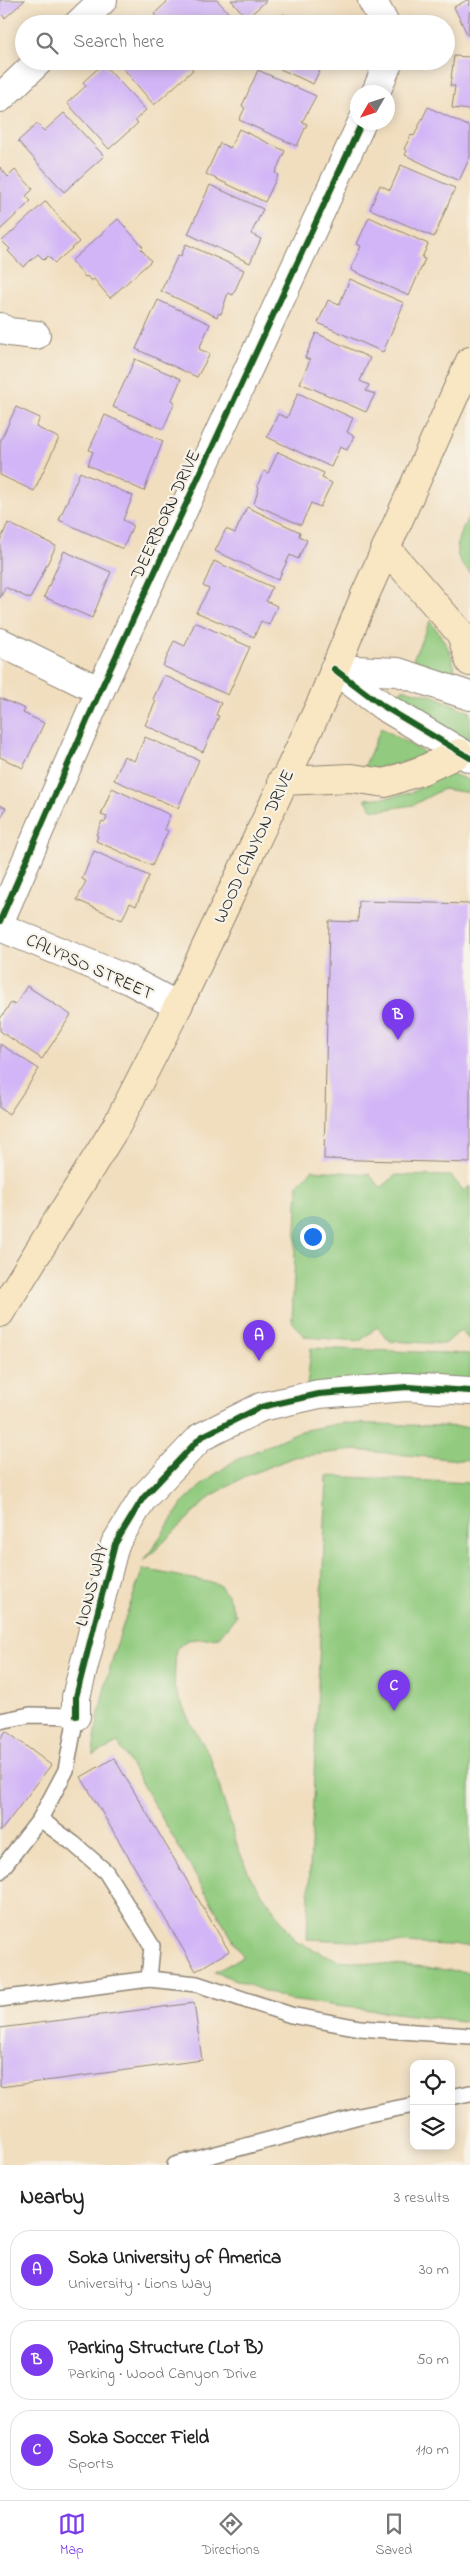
<!DOCTYPE html>
<meta charset="utf-8">
<style>
body{margin:0;font-family:"Indie Flower",sans-serif;background:#f6f6f6;color:#222}
.controls{position:absolute;right:15px;bottom:15px;display:grid;overflow:hidden;border-radius:10px;box-shadow:0 2px 12px #0003}
.controls button{width:45px;height:45px;display:grid;place-items:center;padding:0;border:0;border-bottom:1px solid #e0e0e0;background:#fff;color:#222;font:25px sans-serif}
.compass{position:absolute;left:350px;top:85px;width:45px;height:45px;border-radius:50%;background:#fff;box-shadow:0 2px 12px #0003;rotate:231deg}
.you{position:absolute;left:312px;top:1236px;width:18px;height:18px;margin:-12px;border:4px solid #fff;border-radius:50%;background:#1a73e8;box-shadow:0 0 0 8px #1a73e833}
.badge{display:grid;place-items:center;width:32px;height:32px;border-radius:50%;background:#7c3aed;color:#fff;font-size:16px;font-weight:700}
.pin{position:absolute;translate:-50% -41px;filter:drop-shadow(0 1px 2px #0008)}
.pin::after{content:'';position:absolute;top:26px;width:18px;height:15px;background:inherit;clip-path:polygon(0 0,100% 0,50% 100%)}
.list{margin:0;padding:0;list-style:none}
h2{display:flex;justify-content:space-between;align-items:center;height:65px;margin:0;padding:0 20px;font-size:21px}
h2 small{font-size:16px;font-weight:400;color:#767676}
.list li{display:grid;grid-template-columns:32px 1fr auto;gap:15px;align-items:center;box-sizing:border-box;height:80px;margin:0 10px 10px;padding:0 10px;border:1px solid #e0e0e0;border-radius:20px}
.list b{display:block;font-size:19px;white-space:nowrap}
.list p{margin:0;font-size:16px;white-space:nowrap;color:#767676}
.list em{font-size:16px;font-style:normal;color:#767676}
.icon{flex:none;width:28px;height:28px;fill:none;stroke:currentColor;stroke-width:2;stroke-linecap:round;stroke-linejoin:round}
.map{position:relative;flex:none;width:470px;height:2165px;overflow:hidden}
.search{position:absolute;background:#fff;box-shadow:0 2px 12px #0003;left:15px;right:15px;top:15px;height:55px;display:flex;align-items:center;gap:12px;box-sizing:border-box;padding:0 18px;border-radius:28px;color:#767676;font-size:19px}
.sheet{height:335px;background:#fff}
nav{display:flex;justify-content:space-around;align-items:center;box-sizing:border-box;height:70px;border-top:1px solid #e0e0e0;background:#fff;font-size:14px;color:#767676}
nav a{display:grid;justify-items:center;gap:2px}
nav .on{color:#7c3aed}
.map>svg:first-child{display:block}
.green{fill:#92cb7f;stroke:#5e7b55}
.building{fill:#d2b5f7}
.lines{fill:none;stroke-linecap:round;stroke-linejoin:round}
.service-casing{stroke:#8e8475;stroke-width:18}
.minor-casing{stroke:#8e8475;stroke-width:30}
.tertiary-casing{stroke:#8e8475;stroke-width:30}
.secondary-casing{stroke:#8e8475;stroke-width:30}
.service{stroke:#fff;stroke-width:15}
.minor{stroke:#fff;stroke-width:28}
.tertiary{stroke:#fff;stroke-width:28}
.secondary{stroke:#f9e7c3;stroke-width:28}
.cycleway-casing{stroke:#f7f3e8;stroke-width:9}
.cycleway{stroke:#1b5e20;stroke-width:6}
.labels{text-anchor:middle;stroke-width:4.5;stroke-linejoin:round;paint-order:stroke}
.street-label{font-size:18px;fill:#2b2b2b;stroke:#f7f3e8}
</style>
<div class="map">
<svg width="470" height="2165" viewBox="0 0 470 2165">
<rect width="100%" height="100%" fill="#f7f3e8"/>
<filter id="ink" filterUnits="userSpaceOnUse"><feTurbulence type="fractalNoise" baseFrequency=".02" numOctaves="2"/><feDisplacementMap in="SourceGraphic" scale="10" xChannelSelector="R" yChannelSelector="G"/><feConvolveMatrix kernelMatrix="1 2 1 2 8 2 1 2 1" color-interpolation-filters="sRGB"/></filter>
<filter id="wash" filterUnits="userSpaceOnUse"><feTurbulence type="fractalNoise" baseFrequency=".0096" numOctaves="4" result="noise"/><feDisplacementMap in="SourceGraphic" scale="20" xChannelSelector="R" yChannelSelector="G"/><feGaussianBlur stdDeviation="1.12" result="paint"/><feColorMatrix in="noise" values="0 0 0 0 0 0 0 0 0 0 0 0 0 0 0 0 0 1.4 0 .05"/><feComposite in="paint" operator="in"/></filter>
<g filter="url(#wash)">
<rect width="100%" height="100%" fill="#f1debf"/>
<g class="green">
<path d="M470 513V573C447 552 459 537 470 513Z"/>
<path d="M430 621C441 635 453 652 455 671L447 676 413 659Z"/>
<path d="M403 689 434 696 470 712V740L436 726 396 699 398 693Z"/>
<path d="M381 728 425 753C405 764 386 767 363 770Z"/>
<path d="M447 775H455L470 781V793L443 789 413 805 381 810 372 809 365 799 390 797 410 793Z"/>
<path d="M312 1170 369 1174 381 1188 396 1175 451 1176 464 1191 470 1186V1341L461 1330 445 1344 390 1341 377 1327 360 1341 305 1337 292 1321 298 1184Z"/>
<path d="M311 1348 470 1354V1384L307 1387Z"/>
<path d="M342 1423 470 1427V1461L355 1450 294 1457 246 1476 211 1496 144 1561 182 1504 207 1480 234 1461 300 1431Z"/>
<path d="M327 1476 470 1483V1946L307 1939Z"/>
<path d="M143 1569 218 1584 228 1596 236 1616 219 1637 187 1640 176 1649 174 1687 189 1720 210 1756 238 1848 251 1878 297 1942 338 1960 470 1972V2022L288 2000 215 1972 243 1957 118 1743 93 1755C99 1691 121 1629 143 1569Z"/>
</g>
<g id="blocks">
<g class="building">
<path d="M0 0H25L5 18 0 13Z"/>
<path d="M169 0H217L239 24H164L154 14Z"/>
<path d="M231 0H265L266 1 247 18Z"/>
<path d="M467 0H470L468 36 454 7Z"/>
<path d="M283 14 305 24H279Z"/>
<path d="M146 17 152 24H138Z"/>
<path d="M454 56 470 57V110L452 108 455 86H450Z"/>
<path d="M117 61H186L193 70 154 105Z"/>
<path d="M263 61H324L313 84Z"/>
<path d="M103 64 146 110 135 120 138 123 109 149 67 103 86 86 83 82Z"/>
<path d="M258 70 316 96 302 122 307 124 297 146 239 120 245 108 242 106Z"/>
<path d="M428 107 470 127V157L459 181 405 155 407 151 404 149 411 135 414 136Z"/>
<path d="M64 113 104 156 64 192 18 141 37 124 44 131Z"/>
<path d="M239 129 285 151 275 173 278 175 265 202 206 174 220 143 230 148Z"/>
<path d="M401 165 455 188 434 237 370 209 380 185 390 190Z"/>
<path d="M0 167 8 177 15 170 33 189 26 196 31 201 0 230Z"/>
<path d="M210 185 263 209 251 234 261 239 250 263 188 234Z"/>
<path d="M46 201 79 242 55 263 48 256 44 260 38 254 23 267 8 251 10 249 2 241Z"/>
<path d="M369 217 428 244 422 258 425 259 409 296 351 270 361 246 357 244Z"/>
<path d="M118 219 143 247 141 249 151 261 110 298 94 279 91 281 87 276 85 277 71 261Z"/>
<path d="M186 244 244 270 233 295 228 293 221 314 219 313 217 317 161 291 178 255 181 256Z"/>
<path d="M350 279 404 303 383 352 318 323 328 300 339 305Z"/>
<path d="M158 300 210 324 199 349 210 354 197 377 136 349Z"/>
<path d="M316 333 370 358 360 381 369 385 366 391 375 394 366 412 300 383 310 360 305 358Z"/>
<path d="M135 359 181 379 172 400 175 402 163 429 113 407Z"/>
<path d="M298 393 353 418 347 432 354 436 347 450 340 447 331 467 267 437 278 414 287 418Z"/>
<path d="M16 407 40 418 36 427 59 438 34 491 0 475V442Z"/>
<path d="M105 415 163 441 144 491 88 465 93 452 89 450Z"/>
<path d="M278 452 324 473 322 478 332 483 320 507 311 503 301 525 254 504 259 487 257 486 264 471 268 473Z"/>
<path d="M80 472 133 496 123 520 133 525 123 549 59 520Z"/>
<path d="M247 507 300 532 299 536 307 540 298 559 290 555 278 580 215 551 226 529 235 533Z"/>
<path d="M8 523 56 546 30 599 5 587 0 598V541Z"/>
<path d="M64 551 111 572 92 618 44 597Z"/>
<path d="M214 561 272 587 266 601 277 606 269 625 261 621 254 637 196 612 209 589 203 586Z"/>
<path d="M195 622 250 647 228 695 163 666 174 641 185 646Z"/>
<path d="M164 675 221 703 216 715 219 716 203 752 145 725 156 701 153 699Z"/>
<path d="M0 698 25 709 23 713 44 723 23 768 0 757Z"/>
<path d="M145 737 199 760 178 808 114 780 124 756 134 761Z"/>
<path d="M112 788 170 815 164 829 168 831 152 866 96 841 98 836 96 835 102 821 105 822 107 817 101 815Z"/>
<path d="M0 805 6 808 0 820Z"/>
<path d="M94 851 149 876 136 906 130 903 122 920 77 900 86 881 82 879Z"/>
<path d="M359 901 470 904V1163L324 1159 329 921 358 922Z"/>
<path d="M27 986 71 1015 42 1059 0 1031V1019L11 1003 15 1005Z"/>
<path d="M0 1044 39 1069 9 1114 0 1108Z"/>
<path d="M6 1731 51 1765 0 1832V1739Z"/>
<path d="M114 1758 229 1951 196 1971 81 1777Z"/>
<path d="M194 2003 202 2060 0 2087V2028Z"/>
</g>
</g>
</g>
<g filter="url(#ink)">
<use href="#blocks" fill-opacity="0" stroke="#8e8475" stroke-width="1"/>
<g class="lines">
<defs>
<g id="service">
<path d="M0 1721 30 1715 76 1716 66 1770 40 1819 0 1871"/>
<path d="M149 1979 197 1984 291 2015 360 2028 470 2036"/>
<path d="M0 1999 149 1979 152 1946 106 1872 74 1844 40 1819"/>
<path d="M451 2097 470 2093"/>
<path d="M175 2165 359 2116 414 2105"/>
</g>
<g id="minor">
<path d="M372 0 385 24"/>
<path d="M78 24 103 0"/>
<path d="M376 92 389 61"/>
<path d="M0 98 39 61"/>
<path d="M0 327 9 332 36 335"/>
<path d="M0 642 100 691"/>
<path d="M0 921 100 691 362 122"/>
<path d="M0 927 129 980 178 1006"/>
</g>
<g id="tertiary">
<path d="M334 669 383 706 470 758"/>
<path d="M334 669 398 672 470 696"/>
<path d="M76 1716V1697L115 1544 143 1498 201 1437 261 1407 319 1394 407 1387 470 1391"/>
</g>
<g id="secondary">
<path d="M386 548 461 634 470 662"/>
<path d="M282 781 352 778 385 783 423 770 459 753"/>
<path d="M0 1313 117 1125 178 1006 321 703 365 595 470 361"/>
</g>
</defs>
<use href="#service" class="service-casing"/>
<use href="#minor" class="minor-casing"/>
<use href="#tertiary" class="tertiary-casing"/>
<use href="#secondary" class="secondary-casing"/>
<use href="#service" class="service"/>
<use href="#minor" class="minor"/>
<use href="#tertiary" class="tertiary"/>
<use href="#secondary" class="secondary"/>
<defs>
<g id="cycleway">
<path d="M334 669 383 706 470 758"/>
<path d="M0 921 100 691 362 122"/>
<path d="M76 1716V1697L115 1544 143 1498 201 1437 261 1407 319 1394 407 1387 470 1391"/>
</g>
</defs>
<use href="#cycleway" class="cycleway-casing"/>
<use href="#cycleway" class="cycleway"/>
</g>
</g>
<g class="labels">
<g class="street-label">
<text transform="translate(165 514) rotate(-65)" y="6">DEERBORN DRIVE</text>
<text transform="translate(253 846) rotate(-65)" y="6">WOOD CANYON DRIVE</text>
<text transform="translate(90 966) rotate(24)" y="6">CALYPSO STREET</text>
<text transform="translate(91 1585) rotate(-75)" y="6">LIONS WAY</text>
</g>
</g>
</svg>
<div class="controls">
<button><svg class="icon" aria-label="locate" viewBox="0 0 24 24"><circle cx="12" cy="12" r="6"/><path d="M12 2v4M12 18v4M2 12h4M18 12h4"/></svg></button>
<button><svg class="icon" aria-label="layers" viewBox="0 0 24 24"><path d="M12 4l9 5-9 5-9-5zM3 14l9 5 9-5"/></svg></button>
</div>
<svg class="compass" viewBox="-18 -18 36 36"><path d="M0-13l5 13h-10z" fill="#e53935"/><path d="M0 13l5-13h-10z" fill="#767676"/></svg>
<div class="you"></div>
<div class="pin badge" style="left:259px;top:1361px">A</div>
<div class="pin badge" style="left:398px;top:1040px">B</div>
<div class="pin badge" style="left:394px;top:1711px">C</div>
<div class="search"><svg class="icon" aria-label="search" viewBox="0 0 24 24"><circle cx="10" cy="10" r="6"/><path d="M15 15l6 6"/></svg>Search here</div>
</div>
<section class="sheet">
<h2>Nearby<small>3 results</small></h2>
<ul class="list">
<li><span class="badge">A</span><div><b>Soka University of America</b><p>University · Lions Way</p></div><em>30 m</em></li>
<li><span class="badge">B</span><div><b>Parking Structure (Lot B)</b><p>Parking · Wood Canyon Drive</p></div><em>50 m</em></li>
<li><span class="badge">C</span><div><b>Soka Soccer Field</b><p>Sports</p></div><em>110 m</em></li>
</ul>
</section>
<nav>
<a class="on"><svg class="icon" aria-label="map" viewBox="0 0 24 24"><path d="M3 6l6-2 6 2 6-2v14l-6 2-6-2-6 2zM9 4v14M15 6v14"/></svg>Map</a>
<a><svg class="icon" aria-label="directions" viewBox="0 0 24 24"><path d="M12 3l9 9-9 9-9-9zM9 14v-3h6M13 9l2 2-2 2"/></svg>Directions</a>
<a><svg class="icon" aria-label="saved" viewBox="0 0 24 24"><path d="M7 4h10v16l-5-4-5 4z"/></svg>Saved</a>
</nav>
